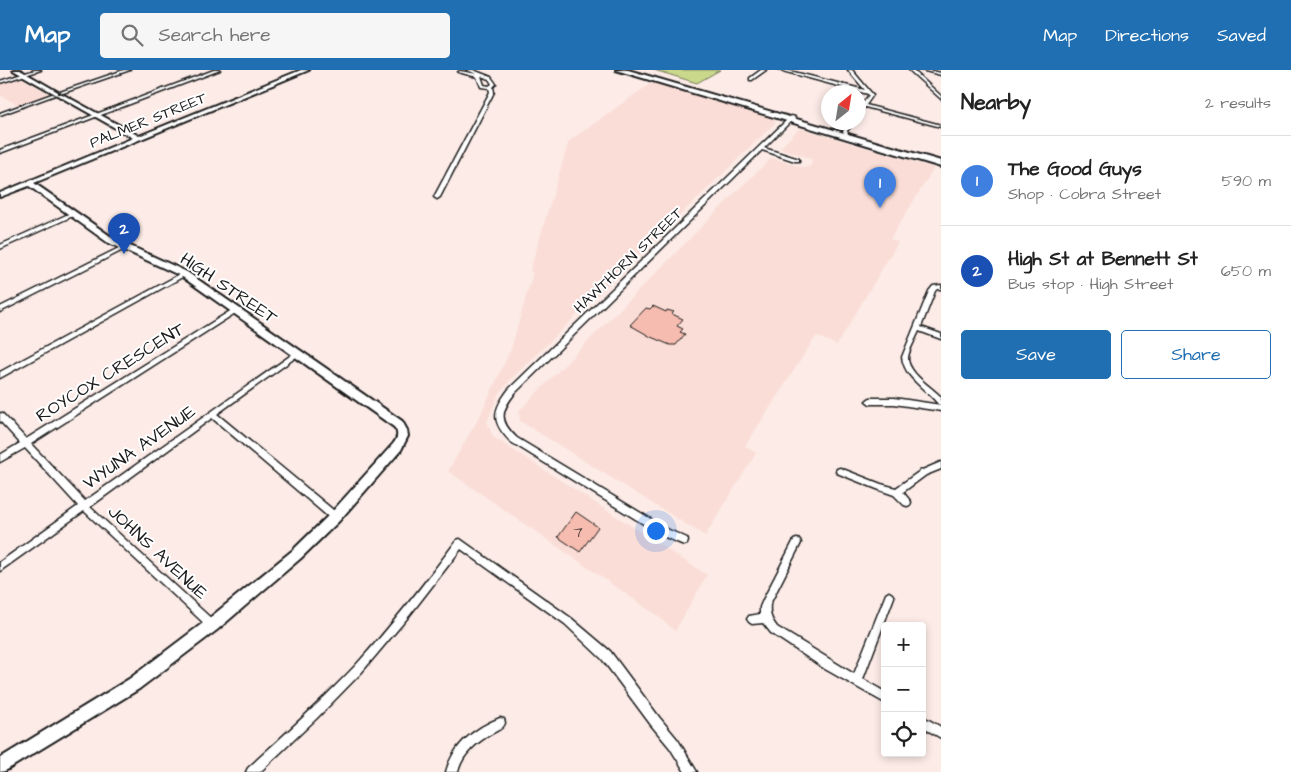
<!DOCTYPE html>
<meta charset="utf-8">
<style>
body{margin:0;font-family:"Architects Daughter",sans-serif;background:#f6f6f6;color:#222}
.controls{position:absolute;right:15px;bottom:15px;display:grid;overflow:hidden;border-radius:5px;box-shadow:0 2px 8px #0003}
.controls button{width:45px;height:45px;display:grid;place-items:center;padding:0;border:0;border-bottom:1px solid #e0e0e0;background:#fff;color:#222;font:25px sans-serif}
.compass{position:absolute;left:821px;top:15px;width:45px;height:45px;border-radius:50%;background:#fff;box-shadow:0 2px 8px #0003;rotate:30deg}
.you{position:absolute;left:655px;top:460px;width:18px;height:18px;margin:-12px;border:4px solid #fff;border-radius:50%;background:#1a73e8;box-shadow:0 0 0 8px #1a73e833}
.badge{display:grid;place-items:center;width:32px;height:32px;border-radius:50%;background:#1f6fb2;color:#fff;font-size:16px;font-weight:700}
.pin{position:absolute;translate:-50% -41px;filter:drop-shadow(0 1px 2px #0008)}
.pin::after{content:'';position:absolute;top:26px;width:18px;height:15px;background:inherit;clip-path:polygon(0 0,100% 0,50% 100%)}
.list{margin:0;padding:0;list-style:none}
h2{display:flex;justify-content:space-between;align-items:center;height:65px;margin:0;padding:0 20px;font-size:21px}
h2 small{font-size:16px;font-weight:400;color:#767676}
.list li{display:grid;grid-template-columns:32px 1fr auto;gap:15px;align-items:center;box-sizing:border-box;height:90px;padding:0 20px;border-top:1px solid #e0e0e0}
.list b{display:block;font-size:19px;white-space:nowrap}
.list p{margin:0;font-size:16px;white-space:nowrap;color:#767676}
.list em{font-size:16px;font-style:normal;color:#767676}
.actions{display:flex;gap:10px;padding:15px 20px}
.actions a{flex:1;padding:11px 0;border:1px solid #1f6fb2;border-radius:5px;text-align:center;font-size:18px;color:#1f6fb2}
.actions .main{background:#1f6fb2;color:#fff}
.icon{flex:none;width:28px;height:28px;fill:none;stroke:currentColor;stroke-width:2;stroke-linecap:round;stroke-linejoin:round}
.map{position:relative;flex:none;width:941px;height:702px;overflow:hidden}
header{display:flex;align-items:center;gap:30px;box-sizing:border-box;height:70px;padding:0 25px;background:#1f6fb2;color:#fff}
header strong{font-size:24px}
nav{display:flex;gap:28px;margin-inline-start:auto;font-size:18px}
.search{width:350px;height:45px;background:#f6f6f6;display:flex;align-items:center;gap:12px;box-sizing:border-box;padding:0 18px;border-radius:5px;color:#767676;font-size:19px}
main{display:flex}
aside{flex:1;background:#fff}
.map>svg:first-child{display:block}
.built{fill:#faddd6}
.green{fill:#cad88c;stroke:#737a54}
.building{fill:#f6bcaf;stroke:#1c1c1c}
.lines{fill:none;stroke-linecap:round;stroke-linejoin:round}
.street-casing{stroke:#1c1c1c;stroke-width:3}
.secondary-casing{stroke:#1c1c1c;stroke-width:4}
.highway-casing{stroke:#1c1c1c;stroke-width:4}
.street{fill:#fff;fill-rule:evenodd}
.secondary{fill:#fff;fill-rule:evenodd}
.highway{fill:#fff;fill-rule:evenodd}
.labels{text-anchor:middle;stroke-width:4;stroke-linejoin:round;paint-order:stroke}
.far-street-label{font-size:15px;fill:#1c1c1c;stroke:#fff}
.number-label{font-size:15px;fill:#524441}
.street-label{font-size:18px;fill:#1c1c1c;stroke:#fff}
</style>
<header>
<strong>Map</strong>
<div class="search"><svg class="icon" aria-label="search" viewBox="0 0 24 24"><circle cx="10" cy="10" r="6"/><path d="M15 15l6 6"/></svg>Search here</div>
<nav><a>Map</a><a>Directions</a><a>Saved</a></nav>
</header>
<main>
<div class="map">
<svg width="941" height="702" viewBox="0 0 941 702">
<rect width="100%" height="100%" fill="#fcebe7"/>
<filter id="ink" filterUnits="userSpaceOnUse"><feTurbulence type="fractalNoise" baseFrequency=".02" numOctaves="2"/><feDisplacementMap in="SourceGraphic" scale="10" xChannelSelector="R" yChannelSelector="G"/><feConvolveMatrix kernelMatrix="1 2 1 2 8 2 1 2 1" color-interpolation-filters="sRGB"/></filter>
<g filter="url(#ink)">
<g class="built">
<path d="M21 8 50 24 18 35 0 25V15Z"/>
<path d="M653 12 772 48 776 52 511 309 498 325 487 352 493 367 707 505 675 561 658 546 448 401 480 346 511 279 533 203 530 201 569 71Z"/>
<path d="M800 58 934 98 890 169 898 172 837 275 816 266 745 376 756 383 705 466 520 351 519 341 741 117 772 88 802 97H809L812 94 811 89 805 86 780 78Z"/>
</g>
<path class="green" d="M654 0H720L697 13Z"/>
<g class="building">
<path d="M653 236 666 242 667 240 674 242 672 244 683 249 677 256 683 259 680 262 685 264 676 275H670L651 267 630 255 646 238 650 239Z"/>
<path d="M576 442 598 457 580 482 558 467Z"/>
</g>
<g class="lines">
<defs>
<g id="street">
<path d="M35 0H41L0 13V11Z"/>
<path d="M124 0H130L63 23 60 22Z"/>
<path d="M214 0H220L0 83V80Z"/>
<path d="M467 0H473L491 7 496 14 493 17 494 22 440 127 437 129 434 127 490 22 489 18 481 17 477 7 458 2 460 1 477 4ZM481 6 489 9 492 14 489 16 484 15Z"/>
<path d="M761 0H766L752 10H750V8Z"/>
<path d="M779 0H786L865 20 848 0H852L873 25 866 35 941 55V57L865 37 858 45V40L869 25 868 24Z"/>
<path d="M909 0H913L941 26V29Z"/>
<path d="M921 0H928L941 3V5Z"/>
<path d="M52 24 55 25 0 45V43Z"/>
<path d="M791 46 795 47 764 78 799 89V91H795L762 80 515 323C500 342 499 351 517 368L669 460 687 468 688 471 687 474 684 475 663 466 511 372C491 352 492 341 509 319Z"/>
<path d="M849 52H854L847 61 849 66 847 67 845 66 843 61Z"/>
<path d="M73 142 76 144 75 145 0 179V175Z"/>
<path d="M123 176 125 177V179L0 242V237Z"/>
<path d="M184 202 186 203V205L0 308V302Z"/>
<path d="M941 215V219H937L935 221 921 257 941 264V269L919 261C916 268 909 280 908 287 907 303 932 317 941 327V335L938 334C926 318 905 309 902 287L929 221 933 216Z"/>
<path d="M235 238H237L240 240 31 374 85 431 297 281H299L300 283 299 285 217 344 338 444 339 447 338 450 335 451 332 450 212 348 90 437 215 552 217 555 215 558 212 560 209 558 84 441 0 501V492L78 436 25 378 0 392V385L20 373 0 351V343L3 344 26 369Z"/>
<path d="M870 328H894L941 335V341L894 334H870L866 331Z"/>
<path d="M941 392V399L926 405 903 422 911 432 910 435 907 436 904 435 894 425 877 419 837 403 836 401 837 399 840 398 881 414 896 418 920 401Z"/>
<path d="M460 469 571 548 610 581 659 647 678 670 697 702H685L670 678 651 655 602 589 565 554 461 479 409 546 361 603 317 648 260 702H246L248 698C285 664 322 631 356 595 392 555 425 513 457 470Z"/>
<path d="M797 469 800 470 801 473 770 534C769 544 771 549 777 557L854 604 886 524 889 522 892 524 894 527 863 609 885 622V633L825 599 771 563 763 553 752 554 749 552 747 549 749 546 760 544V537L763 530 794 470Z"/>
<path d="M922 646 941 657V668L922 657Z"/>
<path d="M500 648 504 649 505 653C503 659 498 660 493 663 477 672 462 684 458 702H446C453 675 475 658 500 648Z"/>
</g>
<path id="secondary" d="M13 0H20L58 22V24H62L139 66 301 0H309L34 113 113 168 187 202 402 351 407 360 408 366 401 380 339 451 301 488 217 560 139 619 5 701 0 702V688L129 609 207 550 293 480 331 443 393 374C398 368 399 363 394 357L181 206 107 172 29 116 0 127V123L133 68Z"/>
<path id="highway" d="M616 0H628L941 91V97Z"/>
</defs>
<use href="#street" class="street-casing"/>
<use href="#secondary" class="secondary-casing"/>
<use href="#highway" class="highway-casing"/>
<use href="#street" class="street"/>
<use href="#secondary" class="secondary"/>
<use href="#highway" class="highway"/>
</g>
</g>
<g class="labels">
<g class="far-street-label">
<text transform="translate(148 50) rotate(-22)" y="5">PALMER STREET</text>
<text transform="translate(628 190) rotate(-44)" y="5">HAWTHORN STREET</text>
</g>
<g class="number-label">
<text x="578" y="467">7</text>
</g>
<g class="street-label">
<text transform="translate(229 218) rotate(34)" y="6">HIGH STREET</text>
<text transform="translate(110 302) rotate(-32)" y="6">ROYCOX CRESCENT</text>
<text transform="translate(139 377) rotate(-35)" y="6">WYUNA AVENUE</text>
<text transform="translate(158 482) rotate(43)" y="6">JOHNS AVENUE</text>
</g>
</g>
</svg>
<div class="controls">
<button>+</button>
<button>−</button>
<button><svg class="icon" aria-label="locate" viewBox="0 0 24 24"><circle cx="12" cy="12" r="6"/><path d="M12 2v4M12 18v4M2 12h4M18 12h4"/></svg></button>
</div>
<svg class="compass" viewBox="-18 -18 36 36"><path d="M0-13l5 13h-10z" fill="#e53935"/><path d="M0 13l5-13h-10z" fill="#767676"/></svg>
<div class="you"></div>
<div class="pin badge" style="left:880px;top:138px;background:#3f7fe0">1</div>
<div class="pin badge" style="left:124px;top:184px;background:#1a4fb4">2</div>
</div>
<aside>
<h2>Nearby<small>2 results</small></h2>
<ul class="list">
<li><span class="badge" style="background:#3f7fe0">1</span><div><b>The Good Guys</b><p>Shop · Cobra Street</p></div><em>590 m</em></li>
<li><span class="badge" style="background:#1a4fb4">2</span><div><b>High St at Bennett St</b><p>Bus stop · High Street</p></div><em>650 m</em></li>
</ul>
<div class="actions"><a class="main">Save</a><a>Share</a></div>
</aside>
</main>
